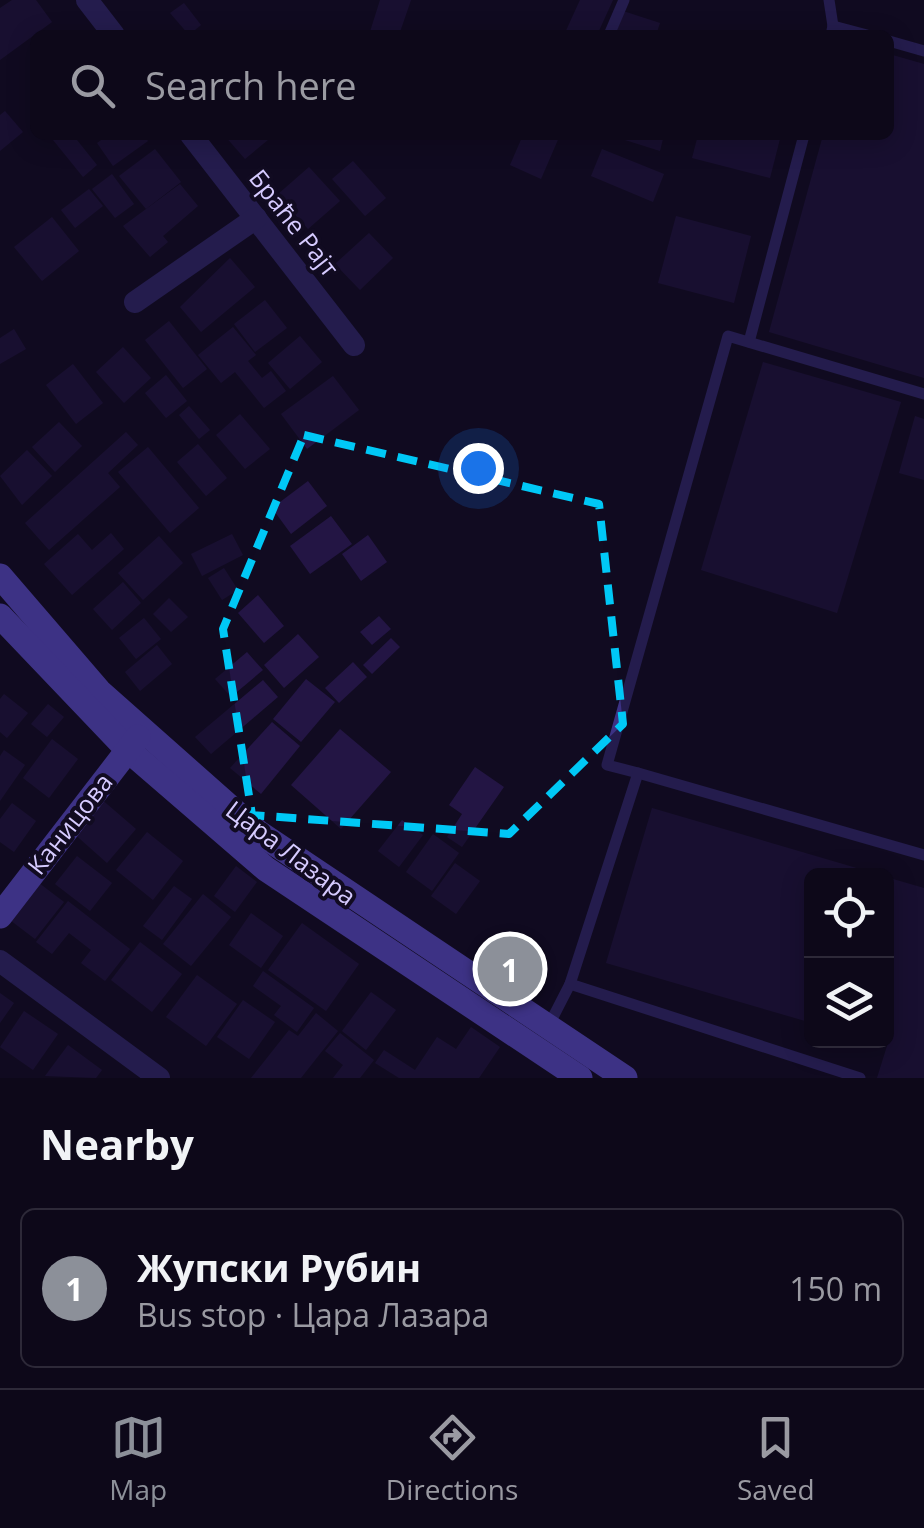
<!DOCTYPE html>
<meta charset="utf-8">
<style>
body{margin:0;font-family:"Open Sans",sans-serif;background:#161122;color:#f1f3f6}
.controls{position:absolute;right:30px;bottom:30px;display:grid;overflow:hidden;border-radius:15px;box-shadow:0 5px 25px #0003}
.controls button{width:90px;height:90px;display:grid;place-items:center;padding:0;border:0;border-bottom:2px solid #2d2938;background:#0d0819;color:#f1f3f6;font:50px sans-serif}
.you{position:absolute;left:478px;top:468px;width:35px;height:35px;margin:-25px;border:8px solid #fff;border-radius:50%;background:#1a73e8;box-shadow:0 0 0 15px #1a73e833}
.badge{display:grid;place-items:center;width:65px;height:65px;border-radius:50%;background:#8c9099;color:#fff;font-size:32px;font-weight:700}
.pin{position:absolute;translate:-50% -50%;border:5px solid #fff;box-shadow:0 2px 10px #0006}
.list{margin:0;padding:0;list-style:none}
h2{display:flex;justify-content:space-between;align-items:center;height:130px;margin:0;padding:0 40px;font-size:42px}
h2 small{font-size:32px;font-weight:400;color:#9a9aa2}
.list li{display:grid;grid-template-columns:65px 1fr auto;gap:30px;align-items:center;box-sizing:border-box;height:160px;margin:0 20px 20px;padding:0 20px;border:2px solid #2d2938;border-radius:15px}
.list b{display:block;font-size:38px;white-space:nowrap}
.list p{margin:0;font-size:32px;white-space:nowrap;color:#9a9aa2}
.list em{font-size:32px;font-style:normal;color:#9a9aa2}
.icon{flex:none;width:55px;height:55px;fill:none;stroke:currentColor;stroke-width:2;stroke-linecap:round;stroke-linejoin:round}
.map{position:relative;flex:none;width:924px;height:1078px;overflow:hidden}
.search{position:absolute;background:#0d0819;box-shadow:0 5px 25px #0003;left:30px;right:30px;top:30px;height:110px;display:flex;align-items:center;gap:25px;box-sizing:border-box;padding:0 35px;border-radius:15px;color:#9a9aa2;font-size:38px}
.sheet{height:310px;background:#0d0819}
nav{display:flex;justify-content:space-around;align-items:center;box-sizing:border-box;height:140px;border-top:2px solid #2d2938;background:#0d0819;font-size:28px;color:#9a9aa2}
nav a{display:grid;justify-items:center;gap:5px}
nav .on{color:#8c9099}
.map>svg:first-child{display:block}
.building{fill:#231544}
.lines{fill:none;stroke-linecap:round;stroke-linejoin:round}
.lane{stroke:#3c3284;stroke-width:11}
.street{stroke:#3c3284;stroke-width:22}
.secondary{stroke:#7462ff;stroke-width:25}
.marked{fill:none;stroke:#00c8f6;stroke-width:8;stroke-dasharray:20 12;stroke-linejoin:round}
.labels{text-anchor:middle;stroke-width:8;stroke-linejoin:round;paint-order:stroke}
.street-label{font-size:25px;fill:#d6cbff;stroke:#110b21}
</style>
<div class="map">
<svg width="924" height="1078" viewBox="0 0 924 1078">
<rect width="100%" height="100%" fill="#110b21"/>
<g class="building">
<path d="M12 0H36L52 22 0 60V8Z"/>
<path d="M380 0H411L399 35H369Z"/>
<path d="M580 0H613L597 35H564Z"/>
<path d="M184 3 201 25 189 35 170 13Z"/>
<path d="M620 10 660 23 656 35H612Z"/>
<path d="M889 54 924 64V378L769 332 823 135H889Z"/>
<path d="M5 111 23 132 0 151V115Z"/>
<path d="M49 135H73L97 165 83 177Z"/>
<path d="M108 135H144L148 141 113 166 97 143Z"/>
<path d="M224 135H274L245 159Z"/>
<path d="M523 135H560L541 179 510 165Z"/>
<path d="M609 135H664L660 151Z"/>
<path d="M698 135H781L770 178 692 158Z"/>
<path d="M155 149 181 182 146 209 119 176Z"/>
<path d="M602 149 664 174 653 202 591 176Z"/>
<path d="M353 161 386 198 365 216 332 179Z"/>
<path d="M309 167 340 201 308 229 277 195Z"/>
<path d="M112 174 134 204 115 218 92 189Z"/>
<path d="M180 184 198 206 163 236 168 242 150 257 123 226Z"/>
<path d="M89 189 103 206 75 228 61 210Z"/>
<path d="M676 216 751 236 734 303 658 283Z"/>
<path d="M52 217 79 251 42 281 14 247Z"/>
<path d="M369 233 393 258 360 290 335 264Z"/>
<path d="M230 258 255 287 201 332 180 307Z"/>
<path d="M265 300 287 328 255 352 234 324Z"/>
<path d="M169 321 207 369 183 388 145 340Z"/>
<path d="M233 327 256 355 248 361 262 378 271 371 286 391 264 408 235 372 221 383 198 355Z"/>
<path d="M14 329 26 349 0 364V338Z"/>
<path d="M300 336 322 362 290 389 268 363Z"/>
<path d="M123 347 151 378 124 403 96 372Z"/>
<path d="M763 362 901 402 837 613 701 570Z"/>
<path d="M73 364 103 403 76 424 46 385Z"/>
<path d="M166 375 187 401 166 418 145 393Z"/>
<path d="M333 376 359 410 307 449 281 414Z"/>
<path d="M189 406 210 430 199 439 179 415Z"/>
<path d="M240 414 270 449 245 469 216 435Z"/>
<path d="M915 416 924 419V480L899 473Z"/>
<path d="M59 422 82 446 55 472 32 447Z"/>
<path d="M126 432 138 445 108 473 120 487 49 550 25 523Z"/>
<path d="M198 444 227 478 206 496 177 462Z"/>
<path d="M148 447 199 508 170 533 118 472Z"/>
<path d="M27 450 52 476 22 505 0 476Z"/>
<path d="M308 481 327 506 291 534 272 508Z"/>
<path d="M331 516 352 544 310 574 290 546Z"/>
<path d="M111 533 124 549 72 595 44 564 78 534 92 550Z"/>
<path d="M232 534 243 555 202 576 191 554Z"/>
<path d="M368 535 387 562 361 581 342 554Z"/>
<path d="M159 536 183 563 143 600 118 573Z"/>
<path d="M224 568 238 590 222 600 208 578Z"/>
<path d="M123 582 141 603 112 630 93 609Z"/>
<path d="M258 595 284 626 264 643 238 613Z"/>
<path d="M169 598 188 617 171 632 153 614Z"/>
<path d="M379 616 391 629 372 645 360 632Z"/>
<path d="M144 618 161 639 136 659 119 638Z"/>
<path d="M298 634 319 657 284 688 264 665Z"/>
<path d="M391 638 400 647 372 674 363 665Z"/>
<path d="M157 645 172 664 140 691 125 672Z"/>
<path d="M247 652 263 670 231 697 215 679Z"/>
<path d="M353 662 367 677 339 703 325 688Z"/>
<path d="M306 679 335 702 301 742 273 719Z"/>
<path d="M263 680 278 697 211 754 195 737Z"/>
<path d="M4 694 28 713 7 738 0 732V699Z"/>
<path d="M48 704 64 717 47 737 31 724Z"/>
<path d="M272 722 300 746 261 794 230 768Z"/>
<path d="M340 729 391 772 341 829 291 785Z"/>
<path d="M52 739 78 759 49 798 23 778Z"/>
<path d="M4 750 25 765 0 801V756Z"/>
<path d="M475 767 504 787 462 847 447 837 462 814 449 805Z"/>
<path d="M100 798 136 829 107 863 71 831Z"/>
<path d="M12 803 36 821 14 852 0 842V819Z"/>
<path d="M652 808 877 874 812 876V1023L606 963Z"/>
<path d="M402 820 423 835 399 867 378 851Z"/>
<path d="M147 832 183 861 153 900 116 870Z"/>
<path d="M433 834 459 853 432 891 406 872Z"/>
<path d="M77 856 112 883 90 911 55 884Z"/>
<path d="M455 863 480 881 456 914 431 896Z"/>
<path d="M236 866 257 882 235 912 214 896Z"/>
<path d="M886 877 924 888V1078H877L887 1046 873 1042 886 1040Z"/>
<path d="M35 880 64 902 35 939 6 917Z"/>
<path d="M174 886 192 899 162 940 143 926Z"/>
<path d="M203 894 231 917 191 966 163 944Z"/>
<path d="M68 901 130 949 105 981 81 963 91 950 69 933 52 954 36 942Z"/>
<path d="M251 913 283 936 261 968 229 945Z"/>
<path d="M302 923 359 964 326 1011 268 970Z"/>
<path d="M140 942 182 974 152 1012 111 980Z"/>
<path d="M263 971 314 1008 297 1032 274 1015 281 1006 253 986Z"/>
<path d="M197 975 237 1004 206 1046 166 1017Z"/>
<path d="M371 992 396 1010 366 1050 342 1031Z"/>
<path d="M0 993 14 1003 0 1023Z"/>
<path d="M243 1000 275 1022 249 1059 217 1037Z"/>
<path d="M24 1011 58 1034 33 1070 0 1047Z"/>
<path d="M316 1013 338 1031 301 1078H251L289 1030 298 1036Z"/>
<path d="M471 1027 500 1047 479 1078H399L375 1063 384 1050 415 1070 437 1037 456 1049Z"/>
<path d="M340 1033 374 1060 360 1078H333L343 1065 325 1051Z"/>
<path d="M68 1045 102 1070 96 1078 45 1076Z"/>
</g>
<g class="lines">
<g class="lane">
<path d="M829 0 833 26"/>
<path d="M609 35 624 0"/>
<path d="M831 35 833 26 867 35"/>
<path d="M889 41 924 51"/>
<path d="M749 342 804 135"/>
<path d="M638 773 607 765 728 336 924 394"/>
<path d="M570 984 860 1078"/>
<path d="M549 1025 570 984 638 773 924 855"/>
</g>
<g class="street">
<path d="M87 0 114 35"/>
<path d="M191 135 354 345"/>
<path d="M135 302 256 218"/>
<path d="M0 961 159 1078"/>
</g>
<g class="secondary">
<path d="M0 576 99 691 259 833 625 1078"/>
<path d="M0 616 128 750 266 869 580 1078"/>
<path d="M0 916 138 737"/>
</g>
</g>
<path d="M0 0H924V1078H0ZM304 435 599 504 623 724 509 834 252 815 223 629Z" fill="#110b21" fill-opacity=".55" fill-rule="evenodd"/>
<path class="marked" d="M304 435 599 504 623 724 509 834 252 815 223 629Z"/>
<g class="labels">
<g class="street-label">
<text transform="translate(294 223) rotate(52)" y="9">Браће Рајт</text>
<text transform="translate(70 824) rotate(-52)" y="9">Каницова</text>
<text transform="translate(291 853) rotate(37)" y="9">Цара Лазара</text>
</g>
</g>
</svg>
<div class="controls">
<button><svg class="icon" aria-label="locate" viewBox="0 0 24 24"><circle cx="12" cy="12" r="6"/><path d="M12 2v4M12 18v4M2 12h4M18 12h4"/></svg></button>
<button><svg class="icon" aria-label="layers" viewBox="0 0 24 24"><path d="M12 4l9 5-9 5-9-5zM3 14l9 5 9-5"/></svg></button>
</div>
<div class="you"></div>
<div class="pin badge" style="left:510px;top:969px">1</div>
<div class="search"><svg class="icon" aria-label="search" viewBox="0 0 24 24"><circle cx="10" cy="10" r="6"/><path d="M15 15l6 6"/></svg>Search here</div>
</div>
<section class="sheet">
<h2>Nearby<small></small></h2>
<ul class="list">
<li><span class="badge">1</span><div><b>Жупски Рубин</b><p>Bus stop · Цара Лазара</p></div><em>150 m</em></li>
</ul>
</section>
<nav>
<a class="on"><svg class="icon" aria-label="map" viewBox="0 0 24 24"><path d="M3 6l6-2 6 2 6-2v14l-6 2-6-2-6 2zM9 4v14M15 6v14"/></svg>Map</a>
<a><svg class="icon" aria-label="directions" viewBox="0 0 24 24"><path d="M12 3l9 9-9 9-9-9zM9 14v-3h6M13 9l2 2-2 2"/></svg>Directions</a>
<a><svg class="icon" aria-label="saved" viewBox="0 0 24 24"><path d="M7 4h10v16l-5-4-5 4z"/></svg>Saved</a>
</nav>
